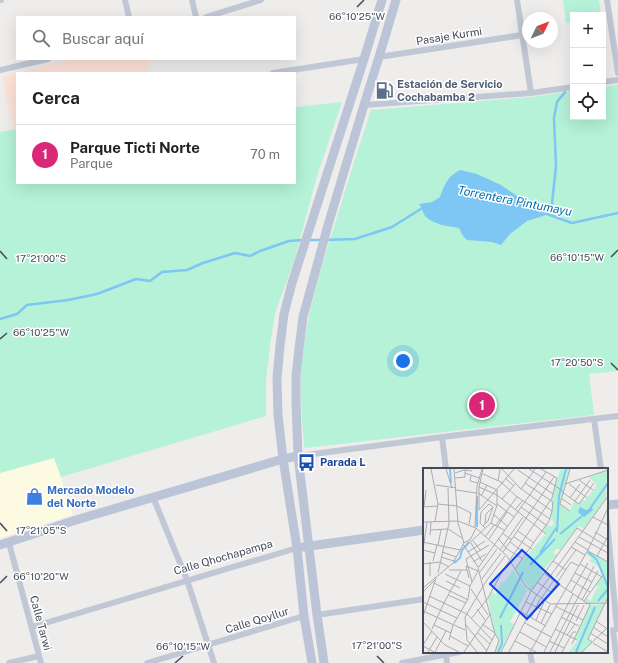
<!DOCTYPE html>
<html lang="es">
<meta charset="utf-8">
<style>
body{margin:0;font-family:"Public Sans",sans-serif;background:#f6f6f6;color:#222}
.controls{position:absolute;right:12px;top:12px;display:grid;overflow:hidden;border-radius:0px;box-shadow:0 4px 16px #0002}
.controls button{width:36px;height:36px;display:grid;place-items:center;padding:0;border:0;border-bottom:1px solid #e0e0e0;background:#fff;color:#222;font:20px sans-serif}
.compass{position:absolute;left:522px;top:12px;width:36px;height:36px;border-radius:50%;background:#fff;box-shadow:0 4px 16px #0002;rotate:47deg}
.you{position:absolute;left:403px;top:361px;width:14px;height:14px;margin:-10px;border:3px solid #fff;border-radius:50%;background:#1a73e8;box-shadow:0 0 0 6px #1a73e833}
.badge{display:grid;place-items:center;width:26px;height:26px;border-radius:50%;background:#db2777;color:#fff;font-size:13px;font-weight:700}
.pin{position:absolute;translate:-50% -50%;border:2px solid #fff;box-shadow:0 1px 4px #0006}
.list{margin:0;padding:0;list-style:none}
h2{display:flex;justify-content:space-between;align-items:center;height:52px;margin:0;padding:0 16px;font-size:17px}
h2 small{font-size:13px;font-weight:400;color:#767676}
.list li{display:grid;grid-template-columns:26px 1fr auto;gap:12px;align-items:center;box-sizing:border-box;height:60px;padding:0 16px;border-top:1px solid #e0e0e0}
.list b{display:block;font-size:15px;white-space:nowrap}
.list p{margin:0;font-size:13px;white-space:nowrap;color:#767676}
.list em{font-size:13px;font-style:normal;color:#767676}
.icon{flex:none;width:22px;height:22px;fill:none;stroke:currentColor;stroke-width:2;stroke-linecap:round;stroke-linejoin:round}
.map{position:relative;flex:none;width:618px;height:663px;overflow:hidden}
.search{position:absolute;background:#fff;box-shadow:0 4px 16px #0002;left:16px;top:16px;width:280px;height:44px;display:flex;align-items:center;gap:10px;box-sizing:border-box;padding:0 14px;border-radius:0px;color:#767676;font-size:15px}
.panel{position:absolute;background:#fff;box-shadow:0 4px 16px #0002;left:16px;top:72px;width:280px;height:112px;border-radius:0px}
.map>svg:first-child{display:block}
.commercial{fill:#fdfae2}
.medical{fill:#fde2d8}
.green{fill:#b5f2d7}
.water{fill:#7ec6f3}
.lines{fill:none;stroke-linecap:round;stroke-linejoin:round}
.stream{stroke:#7ec6f3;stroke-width:2.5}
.street{stroke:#c1c8d5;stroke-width:6}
.secondary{stroke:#bcc5d8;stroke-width:9}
.ticks{fill:none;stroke:#434b5b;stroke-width:1.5}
.labels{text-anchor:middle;stroke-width:3;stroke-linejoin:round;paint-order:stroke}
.street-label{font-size:11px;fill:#434b5b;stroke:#fff}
.service-label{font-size:11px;font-weight:bold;fill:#4e5e75;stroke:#fff;text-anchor:start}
.transit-label{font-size:11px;font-weight:bold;fill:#164399;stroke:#fff;text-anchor:start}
.shop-label{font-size:11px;font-weight:bold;fill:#366cbe;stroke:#fff;text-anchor:start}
.water-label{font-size:12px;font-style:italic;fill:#006db1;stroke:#fff}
.inset-river{fill:none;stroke:#7ec6f3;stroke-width:2}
.inset-road{fill:none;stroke:#aaacb2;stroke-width:1}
.view{fill:#0944ec;fill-opacity:0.15;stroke:#0944ec;stroke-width:2}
.inset-edge{fill:none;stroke:#434b5b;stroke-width:2}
.ticks-label{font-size:10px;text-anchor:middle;fill:#434b5b;stroke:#fff;stroke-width:3;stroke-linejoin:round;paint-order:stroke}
</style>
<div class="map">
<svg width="618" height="663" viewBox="0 0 618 663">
<rect width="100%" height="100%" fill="#efecec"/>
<path class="commercial" d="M54 457 73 515 0 538V473Z"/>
<g class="medical">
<path d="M71 59H151L147 73H18Z"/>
<path d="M17 73V129H14L2 77Z"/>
</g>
<g class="green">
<path d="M563 0H599L601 15H573V22L566 23Z"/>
<path d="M618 85V371L589 374 594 415 305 448 304 446C302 418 299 389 302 361 307 312 322 264 337 217 348 181 359 146 371 110L531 97 573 91V117H603V87Z"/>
<path d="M342 102 317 176 294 261 275 313 270 345 266 380V416L61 477 54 458 0 473V132L17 129V183H295V107Z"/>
</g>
<path class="water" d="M460 170 477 174 501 185 517 196 539 206 549 214 527 221 510 234 501 245 492 242 467 240 463 236 459 228C448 226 434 225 425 216 423 213 422 208 419 204L432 202 440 197C445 184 447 177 460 170Z"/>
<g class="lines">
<g class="stream">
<path d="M547 214 572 223 618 213"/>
<path d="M549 214 552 204 556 166 554 118 557 102 565 92"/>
<path d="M308 240H321"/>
<path d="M326 240 355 239 392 227 424 207"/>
<path d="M0 319 17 314 27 305 68 300 97 294 136 279 150 281 162 272 187 270 203 263 235 253 250 256 260 251 289 241 303 240"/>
</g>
<g class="street">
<path d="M0 0H1"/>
<path d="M125 0 129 17"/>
<path d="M192 0 196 17"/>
<path d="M517 0 531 93"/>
<path d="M607 0 618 73"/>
<path d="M206 17 261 0"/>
<path d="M379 57 522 35"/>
<path d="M0 70 48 59"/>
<path d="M273 73 364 59"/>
<path d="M603 82 618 80"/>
<path d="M364 105 531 93 573 87"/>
<path d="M594 419 601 469"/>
<path d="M442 437 446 469"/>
<path d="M298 456 442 437 618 416"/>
<path d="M153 497 187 580 214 663"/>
<path d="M607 521 617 629"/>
<path d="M9 543 41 663"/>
<path d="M317 615 424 599"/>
<path d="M32 627 297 548"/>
<path d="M613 630 617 663"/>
<path d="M530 652 532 663"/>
<path d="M446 654 447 663"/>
<path d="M9 663 39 656"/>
<path d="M147 663 304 616"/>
<path d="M402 663 459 652"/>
</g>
<g class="secondary">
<path d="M607 505 618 504"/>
<path d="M0 545 76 520 283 459 298 456"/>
<path d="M303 547 424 530"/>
<path d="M312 663 304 616 297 548 283 459 278 415 277 378 280 346 284 314 292 283 364 59 382 0"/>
<path d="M324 663 317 615 298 456 296 402V376L299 349 303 317 328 225 364 105 379 57 396 0"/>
</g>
</g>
<path class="ticks" d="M357 7 364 0M0 251 7 259M611 257 618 250M0 339 7 333M611 363 618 370M0 523 7 531M0 583 7 576M377 656 384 663M175 663 183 656"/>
<defs>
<symbol id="fuel-bare" viewBox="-9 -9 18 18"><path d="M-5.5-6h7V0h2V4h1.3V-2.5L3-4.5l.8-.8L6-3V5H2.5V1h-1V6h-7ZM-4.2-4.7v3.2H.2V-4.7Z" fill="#5c6f8a" stroke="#fff" stroke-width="2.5" paint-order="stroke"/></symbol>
<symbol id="bus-bare" viewBox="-9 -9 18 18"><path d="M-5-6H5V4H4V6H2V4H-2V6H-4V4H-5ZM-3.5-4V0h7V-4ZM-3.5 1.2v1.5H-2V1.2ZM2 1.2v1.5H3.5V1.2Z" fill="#1a4fb4" stroke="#fff" stroke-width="2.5" paint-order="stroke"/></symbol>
<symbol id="shop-bare" viewBox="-9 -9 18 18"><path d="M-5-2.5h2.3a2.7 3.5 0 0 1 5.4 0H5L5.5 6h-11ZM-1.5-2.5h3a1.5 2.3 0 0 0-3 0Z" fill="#3f7fe0" stroke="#fff" stroke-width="2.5" paint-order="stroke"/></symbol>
</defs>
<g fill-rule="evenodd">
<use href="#fuel-bare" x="372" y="78" width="25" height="25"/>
<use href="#bus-bare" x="294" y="450" width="25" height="25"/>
<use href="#shop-bare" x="22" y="484" width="25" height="25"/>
</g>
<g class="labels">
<g class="street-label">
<text transform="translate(449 36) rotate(-9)" y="4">Pasaje Kurmi</text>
<text transform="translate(223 557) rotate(-16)" y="4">Calle Qhochapampa</text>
<text transform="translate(257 620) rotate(-17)" y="4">Calle Qoyllur</text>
<text transform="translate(41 623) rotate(75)" y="4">Calle Tarwi</text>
</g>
<g class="service-label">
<text x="397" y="88">Estación de Servicio<tspan x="397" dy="13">Cochabamba 2</tspan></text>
</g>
<g class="transit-label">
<text x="320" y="466">Parada L</text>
</g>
<g class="shop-label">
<text x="47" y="494">Mercado Modelo<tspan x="47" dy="13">del Norte</tspan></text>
</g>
<g class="water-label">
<text transform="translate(515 201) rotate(11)" y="4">Torrentera Pintumayu</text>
</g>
</g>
<g transform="translate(423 468)">
<rect width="185" height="185" fill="#efecec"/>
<path d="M147 1 136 36 147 43 151 33 157 36 160 31 162 33 174 17 166 9 184 3 183 30 161 61 156 58 137 82 134 80 130 84 134 87 119 103 121 105 108 123 92 101 123 66 119 63 124 56 128 59 131 54 127 51 130 38 128 33 137 2ZM165 83 185 94V129L182 134 166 135 162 133 163 130 168 133 173 121 176 120 172 117 180 106 175 98 166 93 169 90 163 86ZM90 102 104 123 87 154 91 156 77 184H72L77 172 72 166 65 131 69 124 72 127 79 114 81 115ZM182 136 165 170 169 174 159 184H146L155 172 152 171 154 164 167 137Z" fill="#b5f2d7"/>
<path d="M157 39 163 42 169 40 170 42 161 49 155 44Z" fill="#7ec6f3"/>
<path class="inset-river" d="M27 1 28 15M166 42 185 15M54 59V28M134 64 136 28 143 1M137 66 159 48M165 84 174 92 185 119M117 85 133 60M31 95 37 90 39 82 46 74M107 97 132 71M175 133 185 121M77 150 100 104M75 184 79 176 78 157M153 184 172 139"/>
<path class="inset-road" d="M8 1 15 36 12 53M23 1 29 20M79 1 97 20 129 43M106 1 140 23M95 2 130 26M32 5 41 2 49 3M42 5 56 10M60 6 78 14 93 28 127 51M48 8 47 13 55 15M32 10 42 9V2M82 10 91 18M156 12 170 22M75 13 77 1M57 14 74 22M142 16 185 2M146 16 164 30M13 17 33 20M56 19 74 27 123 66M98 21 112 1M33 22 53 25M139 24 156 36 171 15M55 25 74 38M58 28 64 17M138 30 148 37M147 30 157 16M79 31 92 16M152 33 167 12M15 36 34 38M74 36 91 49M34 38 48 45 46 56M0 39 15 38M1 39 3 22M98 39 123 57M56 42 91 1M56 42V19L60 1M92 42 100 32M147 43 137 36 147 1M70 46 84 58M170 49 185 57M0 54 35 53 53 60 84 88 103 119 127 136 185 135M68 55 81 62M62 56 63 46 69 40M60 58 65 53 70 39M72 58 94 29M52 59 54 18 59 1M62 60 57 55 58 44 66 36 70 39M25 61 39 70M8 62 24 61M95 63 111 75M172 64 185 72M79 65 89 72M7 67 8 54M62 69 71 57M91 69 109 81M156 69 185 85M75 70 84 81 100 91M66 71 84 44M50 73 58 83M0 74 37 82M87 74 103 86M152 74 165 82M40 75 47 72 53 60M48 75 59 93M40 76 55 99M15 77 18 62M42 79 68 55 74 37V22M148 79 162 87M0 82 4 54M0 82 12 85M77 82 100 49M165 83 185 94M19 84 33 89M45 84 62 73M80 84 131 9M174 88 185 68M18 89 31 93M10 93 14 77M130 93 143 102M50 94 63 86M0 96 17 94 26 99M157 96 179 109M55 100 123 4M55 100 72 166 76 172 72 184M92 101 126 53 129 43 130 34 102 15M26 102H44M57 104 74 81M15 105 26 55 25 20M121 105 134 115M152 105 169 114M22 106 47 118M7 108V94M133 109 153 82M46 110 43 98 55 103M59 111 78 85M148 112 167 124M23 113 37 120M49 114 43 91 66 77M114 114 128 124M11 115 45 132M134 115 167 137 149 176M0 120 30 95 41 75 35 55 31 1M48 121 65 147M109 122 154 60 185 79M0 124 12 112M148 125 165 95M25 127 43 135M6 128 44 146 69 172M118 131 131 112M159 132 175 103M122 133 148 94 156 98M161 133 180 107M0 134 34 150M103 134 129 146M21 135 38 103M132 138 160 152M54 141 62 152M0 143 42 162M98 144 123 158M103 147 113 128 185 28M0 148 13 110M138 149 156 158M108 150 117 131M48 151 65 130 80 102 129 30 134 10 118 1M113 152 121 134M153 153 161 137M173 153 183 160M0 154 22 177 36 184M102 155 128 169M118 155 127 137M42 156 64 183M59 156 72 165M11 157 28 165M170 159 185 169M9 161 21 135M132 161 154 172M54 164 67 176M97 164 123 179M167 165 185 176M144 167 152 156M27 168 45 178M26 172 30 157 45 131 47 118 55 103M92 173 113 184M126 173 141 180M169 174 165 171 185 129M170 175 185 184M0 177 9 163M0 178 11 184M5 184 14 169M12 184 23 163M41 184 68 145M54 184 44 172 42 149 62 115 82 88M63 184 72 166M78 184 108 123M86 184 105 148M107 184 166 80 185 40M121 184 150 126M127 184 171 98M132 184 155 137M139 184 150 164H153M159 184 185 159"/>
<path class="view" d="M99 82 136 116 104 151 67 116Z"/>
<rect width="185" height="185" class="inset-edge"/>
</g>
<g class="ticks-label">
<text x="357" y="20">66°10'25"W</text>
<text x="577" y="261">66°10'15"W</text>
<text x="41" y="262">17°21'00"S</text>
<text x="41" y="336">66°10'25"W</text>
<text x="577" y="366">17°20'50"S</text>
<text x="41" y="534">17°21'05"S</text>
<text x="41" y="580">66°10'20"W</text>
<text x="377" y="649">17°21'00"S</text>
<text x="183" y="650">66°10'15"W</text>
</g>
</svg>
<div class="controls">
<button>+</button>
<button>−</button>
<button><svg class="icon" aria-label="locate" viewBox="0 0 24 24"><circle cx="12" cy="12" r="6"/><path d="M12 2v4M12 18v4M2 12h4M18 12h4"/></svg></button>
</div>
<svg class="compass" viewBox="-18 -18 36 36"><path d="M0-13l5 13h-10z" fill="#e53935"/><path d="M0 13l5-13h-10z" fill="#767676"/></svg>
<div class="you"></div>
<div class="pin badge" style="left:482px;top:405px">1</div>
<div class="search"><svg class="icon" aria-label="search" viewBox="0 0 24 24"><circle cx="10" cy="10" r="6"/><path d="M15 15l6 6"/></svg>Buscar aquí</div>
<section class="panel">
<h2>Cerca<small></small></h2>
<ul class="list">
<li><span class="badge">1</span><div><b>Parque Ticti Norte</b><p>Parque</p></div><em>70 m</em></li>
</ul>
</section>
</div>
